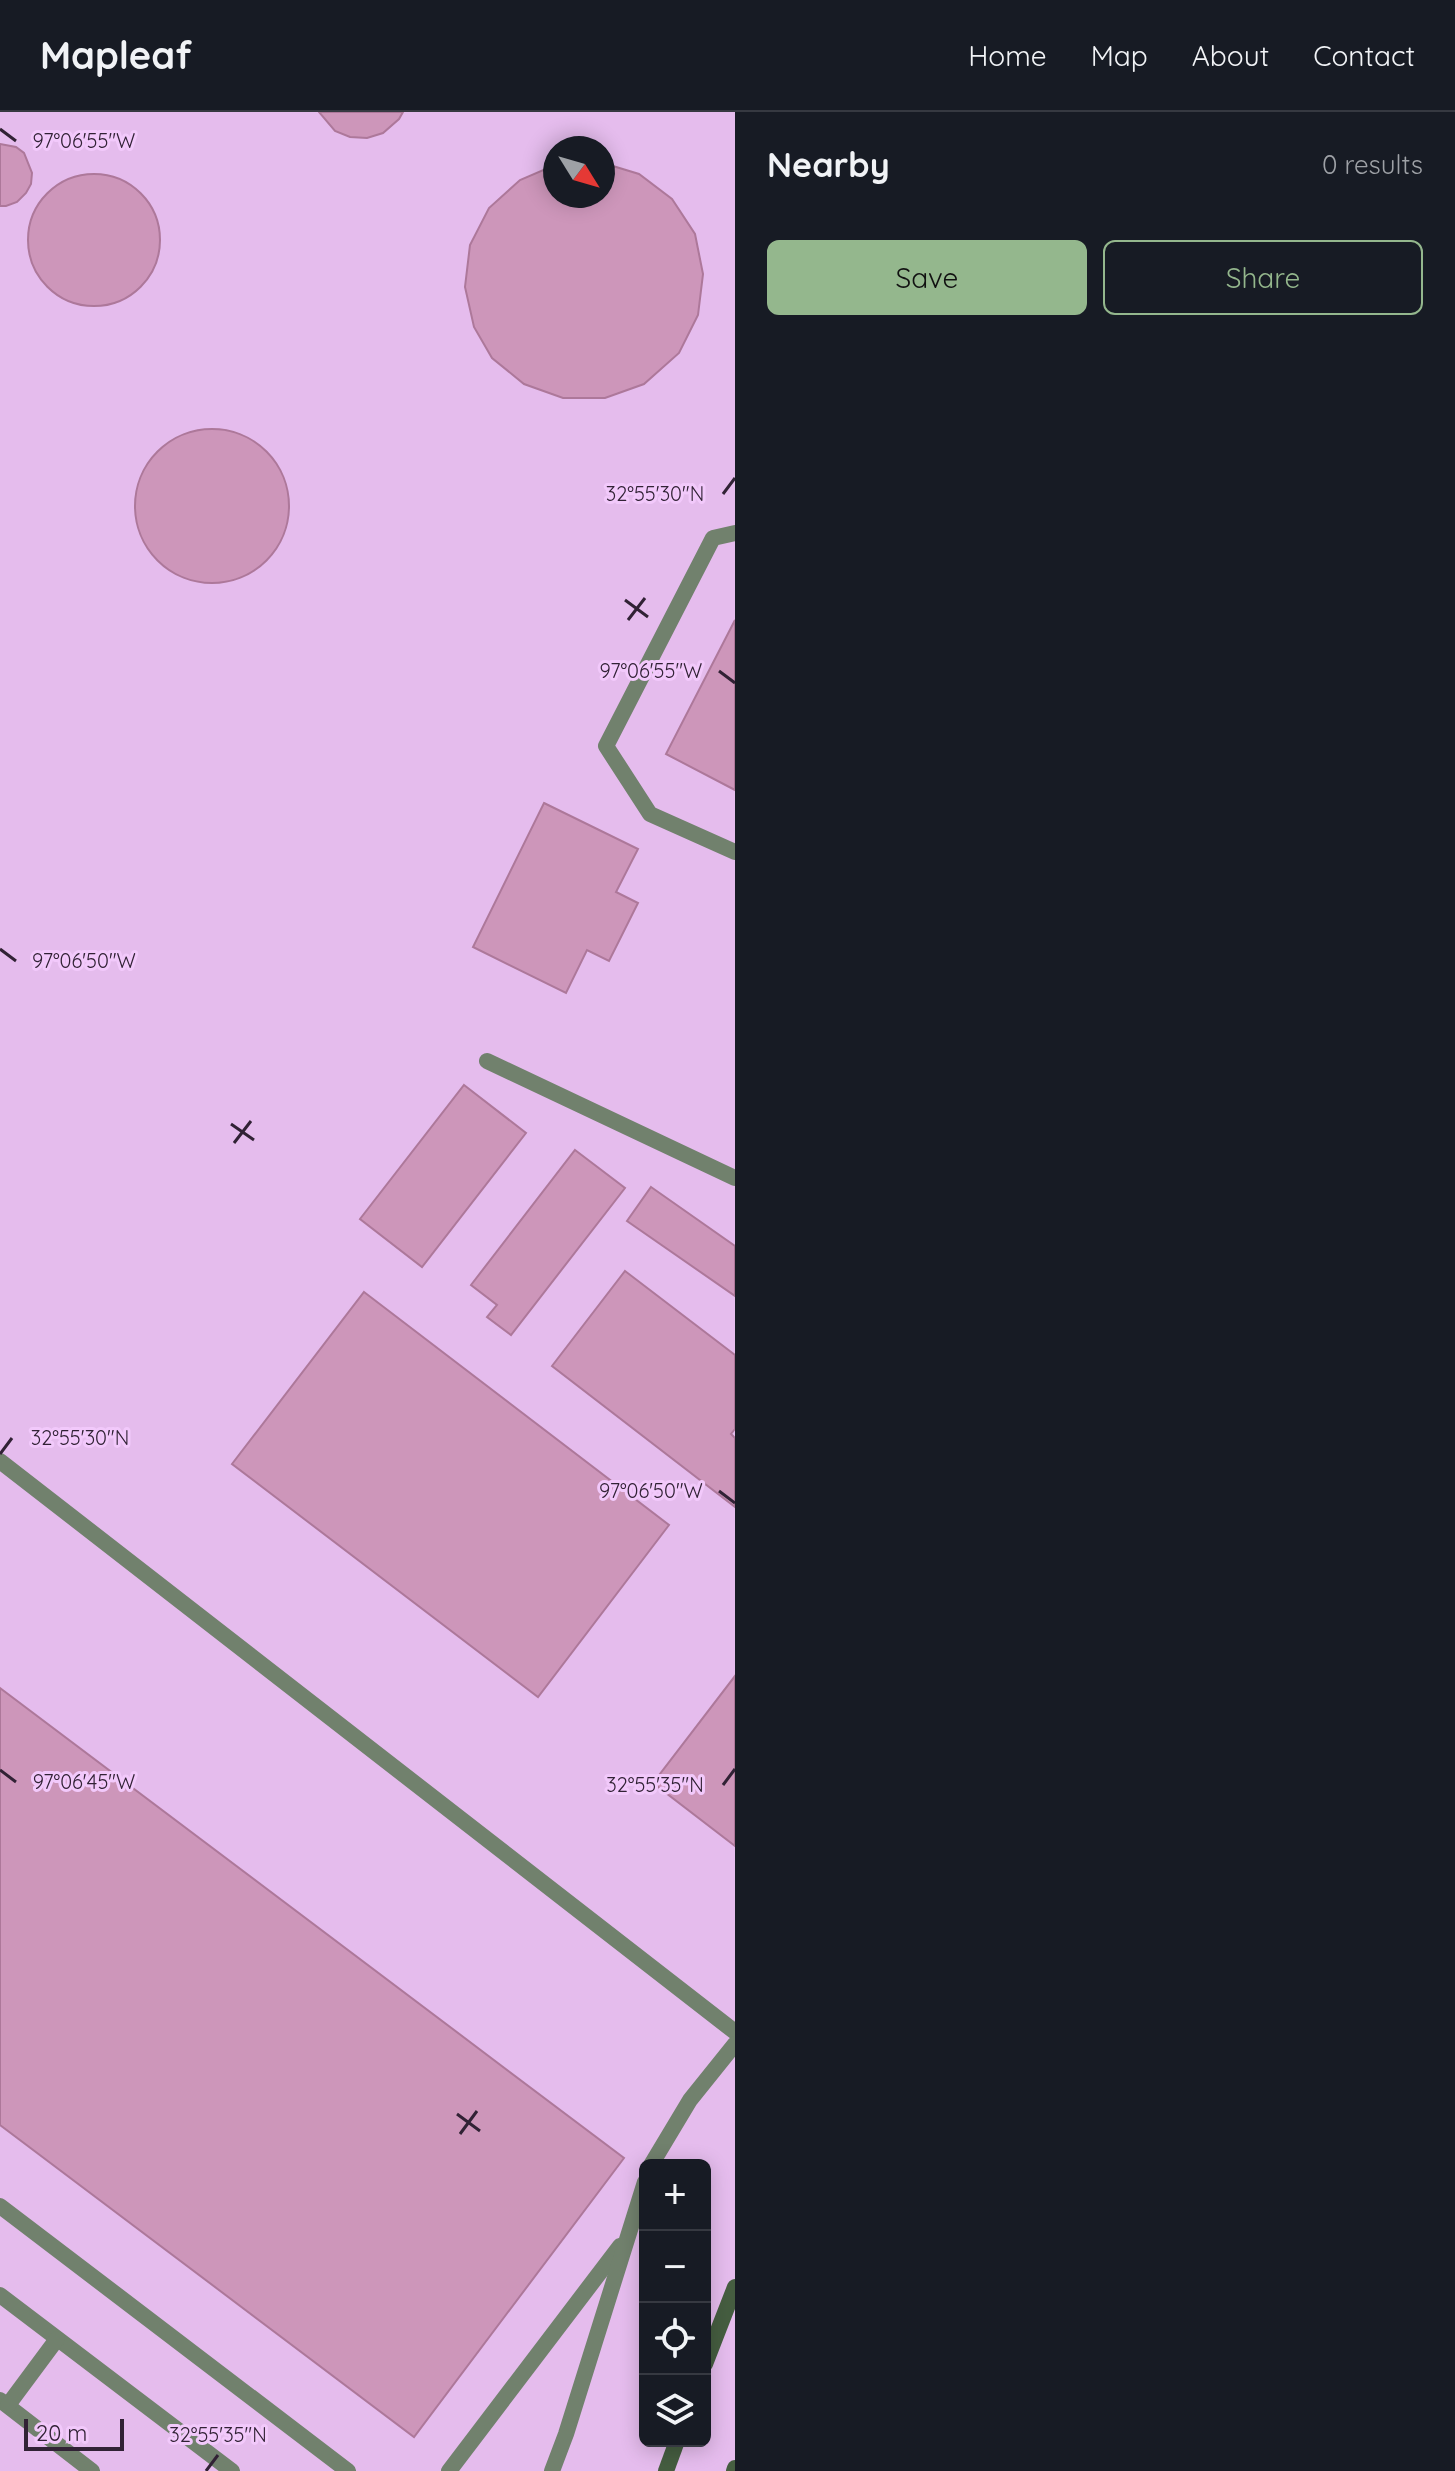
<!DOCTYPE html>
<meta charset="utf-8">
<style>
body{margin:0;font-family:Quicksand,sans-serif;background:#20242c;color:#f1f3f6}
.controls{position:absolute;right:24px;bottom:24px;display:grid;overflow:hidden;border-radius:12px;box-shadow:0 4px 20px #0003}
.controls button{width:72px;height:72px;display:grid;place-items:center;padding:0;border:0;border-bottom:2px solid #363941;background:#171b24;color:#f1f3f6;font:40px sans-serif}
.compass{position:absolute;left:543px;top:24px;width:72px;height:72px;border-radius:50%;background:#171b24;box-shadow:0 4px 20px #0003;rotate:127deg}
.scale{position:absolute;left:24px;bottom:20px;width:100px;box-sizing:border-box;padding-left:8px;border:4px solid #312235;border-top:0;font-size:22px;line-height:28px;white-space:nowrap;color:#312235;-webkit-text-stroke:6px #f2c9fb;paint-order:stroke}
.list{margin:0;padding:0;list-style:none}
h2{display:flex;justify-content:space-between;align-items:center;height:104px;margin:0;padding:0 32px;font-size:34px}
h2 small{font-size:26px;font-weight:400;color:#9ea1a6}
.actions{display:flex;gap:16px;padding:24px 32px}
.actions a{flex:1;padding:18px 0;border:2px solid #94b78d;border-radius:12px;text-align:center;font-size:28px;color:#94b78d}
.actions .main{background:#94b78d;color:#111}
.icon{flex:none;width:44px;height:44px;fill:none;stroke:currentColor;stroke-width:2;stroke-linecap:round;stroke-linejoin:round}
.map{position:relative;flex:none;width:735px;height:2359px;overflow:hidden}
header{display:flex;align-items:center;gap:48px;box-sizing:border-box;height:112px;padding:0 40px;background:#171b24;border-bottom:2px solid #363941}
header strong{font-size:38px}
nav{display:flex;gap:44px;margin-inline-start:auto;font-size:28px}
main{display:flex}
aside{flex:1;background:#171b24}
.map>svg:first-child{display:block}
.building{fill:#cd96ba;stroke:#ad789a;stroke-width:2}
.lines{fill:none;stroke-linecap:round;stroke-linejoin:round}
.lane{stroke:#71816d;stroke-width:16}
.secondary{stroke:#455d40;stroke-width:16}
.ticks{fill:none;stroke:#312235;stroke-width:3}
.ticks-label{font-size:20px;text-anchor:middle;fill:#312235;stroke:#f2c9fb;stroke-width:6;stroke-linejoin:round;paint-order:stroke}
</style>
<header>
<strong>Mapleaf</strong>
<nav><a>Home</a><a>Map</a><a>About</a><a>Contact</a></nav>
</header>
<main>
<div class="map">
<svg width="735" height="2359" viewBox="0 0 735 2359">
<rect width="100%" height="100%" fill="#e5bced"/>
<g class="building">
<path d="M319 0H403L399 7 383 21 367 26 350 25 335 19Z"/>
<path d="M0 32 16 35 24 41 32 61 31 72 26 81 17 90 6 94H0Z"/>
<path d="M603 51 639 62 672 87 695 122 703 162 698 203 679 241 644 272 605 286H563L524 272 492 246 474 215 465 175 470 133 489 96 520 68 555 53V84H603Z"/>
<circle cx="94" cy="128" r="66"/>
<circle cx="212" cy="394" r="77"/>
<path d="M735 508V678L666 642Z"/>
<path d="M544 691 638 737 616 780 638 791 609 849 587 838 566 881 473 835Z"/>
<path d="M464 973 526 1021 422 1155 360 1107Z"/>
<path d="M575 1038 625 1076 511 1223 487 1205 497 1193 471 1173Z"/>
<path d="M651 1075 735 1134V1184L627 1109Z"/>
<path d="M625 1159 735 1243V1317L731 1322 735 1326V1395L552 1254Z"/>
<path d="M364 1180 669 1413 538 1585 232 1352Z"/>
<path d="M735 1564V1734L653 1671Z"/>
<path d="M0 1576 624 2046 414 2325 0 2013Z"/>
</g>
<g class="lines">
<g class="lane">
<path d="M735 421 713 426 606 634 650 702 735 740"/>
<path d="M487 949 735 1066"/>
<path d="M0 1349 735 1920"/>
<path d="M651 2053 690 1988 735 1932"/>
<path d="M0 2094 348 2359"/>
<path d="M0 2183 232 2359"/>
<path d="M0 2288 92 2359"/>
<path d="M8 2293 57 2227"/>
<path d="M449 2359 620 2134"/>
<path d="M552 2359 566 2322 645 2070"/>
</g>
<g class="secondary">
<path d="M705 2252 735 2175"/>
<path d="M666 2359 677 2329"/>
<path d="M734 2359 735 2356"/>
</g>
</g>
<path class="ticks" d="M0 17 16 29M723 382 735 366M625 488 648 505M628 508 645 486M719 559 735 571M0 837 16 849M231 1012 254 1028M234 1031 251 1009M0 1342 12 1326M719 1379 735 1391M0 1658 16 1670M723 1673 735 1657M457 2002 480 2019M460 2022 477 1999M206 2359 218 2343"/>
<g class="ticks-label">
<text x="84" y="36">97°06'55"W</text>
<text x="655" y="389">32°55'30"N</text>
<text x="651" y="566">97°06'55"W</text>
<text x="84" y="856">97°06'50"W</text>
<text x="80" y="1333">32°55'30"N</text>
<text x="651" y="1386">97°06'50"W</text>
<text x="84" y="1677">97°06'45"W</text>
<text x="655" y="1680">32°55'35"N</text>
<text x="218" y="2330">32°55'35"N</text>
</g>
</svg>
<div class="controls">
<button>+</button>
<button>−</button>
<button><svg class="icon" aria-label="locate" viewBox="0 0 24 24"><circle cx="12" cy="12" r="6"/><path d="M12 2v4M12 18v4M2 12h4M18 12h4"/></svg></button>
<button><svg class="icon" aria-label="layers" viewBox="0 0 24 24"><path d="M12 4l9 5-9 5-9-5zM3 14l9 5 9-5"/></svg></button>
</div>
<svg class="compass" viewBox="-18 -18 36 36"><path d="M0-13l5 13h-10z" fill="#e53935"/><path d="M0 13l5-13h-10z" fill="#9ea1a6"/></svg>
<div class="scale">20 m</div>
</div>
<aside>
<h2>Nearby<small>0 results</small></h2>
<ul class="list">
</ul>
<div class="actions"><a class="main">Save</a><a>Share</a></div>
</aside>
</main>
